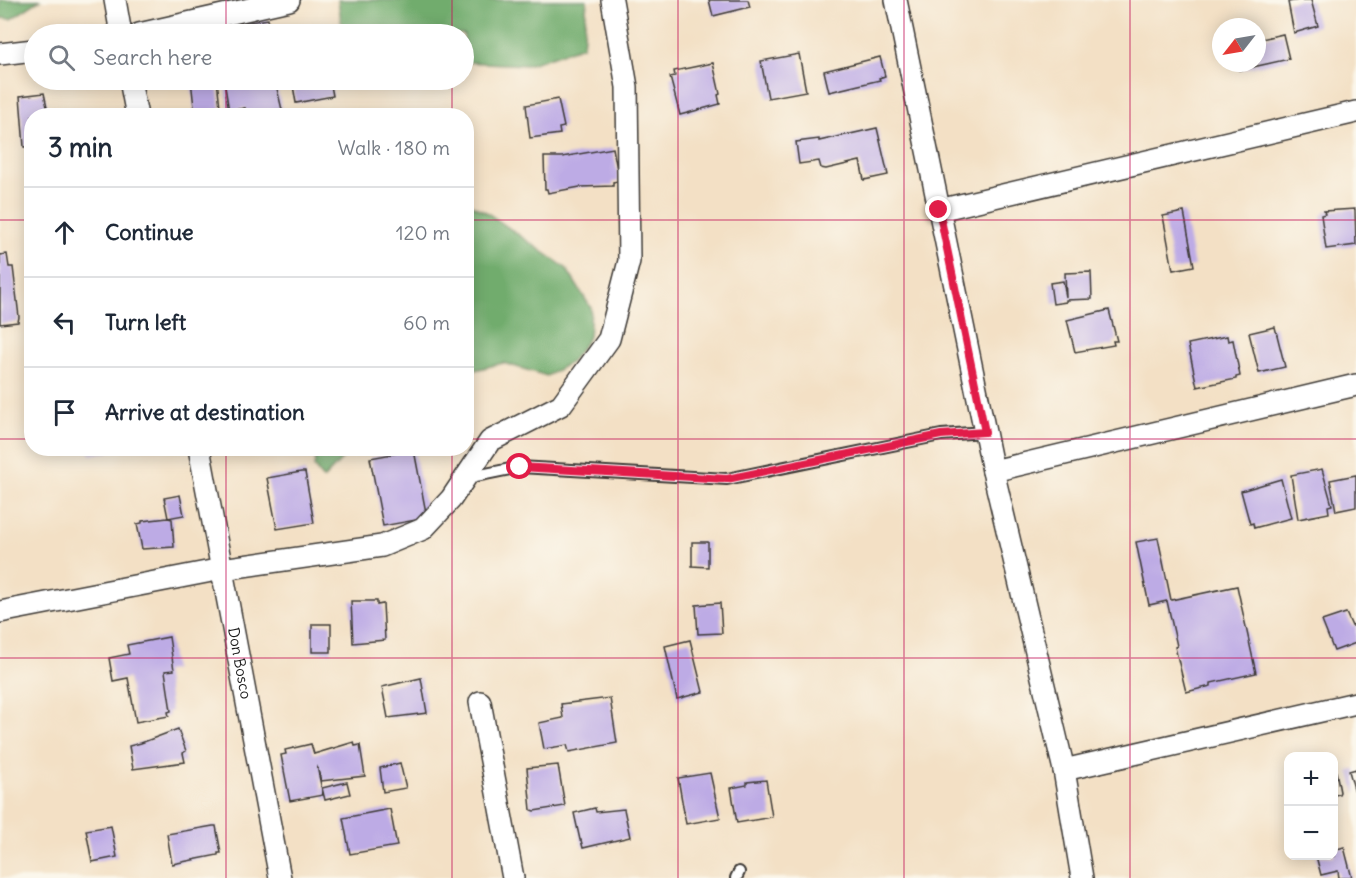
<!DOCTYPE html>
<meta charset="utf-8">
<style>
body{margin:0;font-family:Delius,sans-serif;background:#f6f6f7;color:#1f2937}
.controls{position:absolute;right:18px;bottom:18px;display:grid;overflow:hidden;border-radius:12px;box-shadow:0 3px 15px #0003}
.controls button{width:54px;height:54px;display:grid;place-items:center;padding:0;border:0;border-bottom:2px solid #e0e1e3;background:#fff;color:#1f2937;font:30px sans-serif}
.compass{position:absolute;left:1212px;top:18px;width:54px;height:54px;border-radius:50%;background:#fff;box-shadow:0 3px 15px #0003;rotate:239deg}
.stop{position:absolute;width:18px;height:18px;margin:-14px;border:4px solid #e11d48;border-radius:50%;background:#fff}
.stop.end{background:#e11d48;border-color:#fff;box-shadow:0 2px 6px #0008}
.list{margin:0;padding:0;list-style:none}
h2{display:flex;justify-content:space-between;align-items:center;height:78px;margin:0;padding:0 24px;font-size:26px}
h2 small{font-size:20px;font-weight:400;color:#747a83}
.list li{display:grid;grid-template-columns:39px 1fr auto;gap:18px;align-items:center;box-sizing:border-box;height:90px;padding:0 24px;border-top:2px solid #e0e1e3}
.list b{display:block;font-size:22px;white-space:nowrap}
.list em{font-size:20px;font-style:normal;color:#747a83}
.icon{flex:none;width:33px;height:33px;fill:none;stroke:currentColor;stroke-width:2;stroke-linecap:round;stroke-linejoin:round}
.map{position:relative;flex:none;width:1356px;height:878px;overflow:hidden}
.search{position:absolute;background:#fff;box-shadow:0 3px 15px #0003;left:24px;top:24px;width:450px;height:66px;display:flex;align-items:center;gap:15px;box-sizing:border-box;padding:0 21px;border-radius:33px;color:#747a83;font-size:22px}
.panel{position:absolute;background:#fff;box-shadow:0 3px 15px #0003;left:24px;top:108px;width:450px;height:348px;border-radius:24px}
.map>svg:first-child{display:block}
.forest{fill:#71ac6d;stroke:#466444;stroke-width:1.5}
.building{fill:#bdabe5}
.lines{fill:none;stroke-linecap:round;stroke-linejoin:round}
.service-casing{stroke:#3c3935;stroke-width:14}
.minor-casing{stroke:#3c3935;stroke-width:24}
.service{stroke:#fff;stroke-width:10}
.minor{stroke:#fff;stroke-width:21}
.route{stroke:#e11d48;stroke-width:8}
.grid{fill:none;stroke:#c2185b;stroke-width:1.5;stroke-opacity:0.55}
.labels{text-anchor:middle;stroke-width:4.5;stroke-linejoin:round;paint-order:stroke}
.street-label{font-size:15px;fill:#1c1c1c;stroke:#fbf7ec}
</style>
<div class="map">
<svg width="1356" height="878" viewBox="0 0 1356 878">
<rect width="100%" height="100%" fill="#fbf7ec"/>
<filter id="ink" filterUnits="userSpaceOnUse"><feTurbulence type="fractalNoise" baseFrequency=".0167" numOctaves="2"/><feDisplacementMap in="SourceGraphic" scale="12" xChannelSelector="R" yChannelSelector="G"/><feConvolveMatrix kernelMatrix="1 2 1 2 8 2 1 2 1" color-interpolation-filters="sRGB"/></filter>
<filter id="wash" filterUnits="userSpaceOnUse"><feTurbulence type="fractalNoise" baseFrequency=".008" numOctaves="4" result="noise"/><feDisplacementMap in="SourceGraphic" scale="24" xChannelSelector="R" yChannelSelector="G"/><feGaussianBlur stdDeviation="1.35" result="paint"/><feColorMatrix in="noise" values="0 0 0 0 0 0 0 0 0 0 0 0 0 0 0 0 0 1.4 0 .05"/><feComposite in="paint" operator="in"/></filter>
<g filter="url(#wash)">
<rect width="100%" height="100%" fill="#f3e0c5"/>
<g class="forest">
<path d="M0 0H40L11 19 0 18Z"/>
<path d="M338 0H587L583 46 527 65 464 62V34H343Z"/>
<path d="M467 203 486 212 566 268 591 308 589 337 571 362 547 376 503 363 467 372Z"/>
<path d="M317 448H352V449L323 479 314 467Z"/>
</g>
<g id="blocks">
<g class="building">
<path d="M709 0H748L750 7 713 16Z"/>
<path d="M1299 0H1311L1318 26 1294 33 1288 2Z"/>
<path d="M268 19 270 34H233L232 25Z"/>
<path d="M1283 34 1289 59 1239 70 1237 63H1257V40Z"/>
<path d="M799 54 806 91 768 98 761 61Z"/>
<path d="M880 57 885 76 879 78 880 80 829 92 824 71Z"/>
<path d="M713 63 720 94 718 95 720 104 680 115 670 77 675 76 674 71Z"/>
<path d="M191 80H217L221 116H195Z"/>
<path d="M224 80H275L283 114 246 116 245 108 229 111Z"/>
<path d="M292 80H330L333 96 296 103Z"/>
<path d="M44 93 49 116H32V147H24L20 96Z"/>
<path d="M558 99 564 127 559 128 560 134 530 138 526 105Z"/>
<path d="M877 128 888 175 864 180 860 161 826 169 821 168 819 161 799 164 796 142 819 139V141Z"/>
<path d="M613 148 619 181 613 182V186L580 187 548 193 547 189H545L544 157H562Z"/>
<path d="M1355 209 1356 245 1326 249 1321 215 1325 214 1324 211Z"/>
<path d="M1184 212 1194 266 1173 270 1163 216Z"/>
<path d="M7 254 9 267H13L19 317 18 322 0 324V255Z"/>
<path d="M1091 272 1092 299 1066 300V302L1053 304 1050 283 1063 281 1066 297 1065 273Z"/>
<path d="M1109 310 1117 341H1113L1114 345 1075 352 1067 320Z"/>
<path d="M1275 327 1285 367 1259 373 1249 333Z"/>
<path d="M1227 336 1228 341 1233 340 1240 376 1236 377V379L1197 387 1188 344Z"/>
<path d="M89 448H109L110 452 90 455Z"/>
<path d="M251 448H272V450L254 453H252Z"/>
<path d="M414 450 427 518 383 526 370 458Z"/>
<path d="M1322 469 1332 505 1328 506 1329 513 1298 519 1291 475Z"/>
<path d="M301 472H305L314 523 277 529 267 478Z"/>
<path d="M1356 475V507L1336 511 1330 480Z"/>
<path d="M1281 479 1291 518 1254 528 1253 523 1250 524 1241 491Z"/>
<path d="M180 495 184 515 168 518 164 498Z"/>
<path d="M168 518 172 519 174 547 142 549 137 524 142 523V521Z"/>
<path d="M1158 538 1171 600 1237 586 1256 673 1211 683V686L1186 692 1175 647 1177 646 1167 601 1149 605 1136 542Z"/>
<path d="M692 542H708V567L692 566Z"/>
<path d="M351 601H377V605L383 604 385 640 353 643Z"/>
<path d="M720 603 722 633 698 634 696 605Z"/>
<path d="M1346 613 1352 626 1356 625V643L1334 651 1322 621Z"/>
<rect x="312" y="624" width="19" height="28"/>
<path d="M169 637 174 670 165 671 171 711 168 712 169 716 136 722 128 678 113 681 109 658 129 654 127 645Z"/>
<path d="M690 640 703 692 677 699 665 646Z"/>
<path d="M421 678 427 713 388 718 382 687Z"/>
<path d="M610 698 617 743 569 752 567 745 544 749 539 723 563 718 561 704Z"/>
<path d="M178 729 186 751 183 753 185 762 133 769 129 746 141 743Z"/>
<path d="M354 742 355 746 360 745 365 776 321 781 317 766 323 795 290 801 281 755 286 754 285 750 311 744 314 754Z"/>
<path d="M1334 761 1340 792 1339 794 1334 795Z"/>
<path d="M400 763 406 788 383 792 380 768Z"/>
<path d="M558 765 565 806 534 811 531 810 527 768Z"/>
<path d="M1356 769V792H1355L1349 771Z"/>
<path d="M710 773 720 818 686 824 678 778Z"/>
<path d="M766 780 772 817 737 823 731 788 747 785V782Z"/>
<path d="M347 782 350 794 325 800 322 788Z"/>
<path d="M595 808 596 812 624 809 630 837 583 848 581 840H580L574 813Z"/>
<path d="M390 809 397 846 350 854 343 818Z"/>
<path d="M111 826 117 857 92 862 86 830Z"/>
<path d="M213 826H216L221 853H218V855L172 864 167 834Z"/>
<path d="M1344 847 1352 878H1339L1338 871 1321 875 1316 856H1334V850Z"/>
</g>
</g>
</g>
<g filter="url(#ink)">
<use href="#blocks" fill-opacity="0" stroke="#3c3935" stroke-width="1.5"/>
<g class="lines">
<defs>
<g id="service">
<path d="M466 478 520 467 727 479 941 435 985 432"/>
<path d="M736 878 739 872"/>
</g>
<g id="minor">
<path d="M115 0 121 34"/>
<path d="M896 0 993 471 1064 770 1082 878"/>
<path d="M139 34 289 0"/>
<path d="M0 54 34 50"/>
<path d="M130 80 137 116"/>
<path d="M939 210 1356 112"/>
<path id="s1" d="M199 448 280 878"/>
<path d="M993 471 1356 385"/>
<path d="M0 612 222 569 382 546 423 529 451 499 490 441 561 405 609 339 629 261 627 87 612 0"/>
<path d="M480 702 513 878"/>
<path d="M1064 770 1356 703"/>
</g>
</defs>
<use href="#service" class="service-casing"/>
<use href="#minor" class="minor-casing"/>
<use href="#service" class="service"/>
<use href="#minor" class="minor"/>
</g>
</g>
<g class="lines" filter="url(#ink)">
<path class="route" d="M520 467 727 479 941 435 985 432 939 210"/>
</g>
<path class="grid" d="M226 0V34M452 0V34M678 0V878M904 0V878M1130 0V878M226 80V116M452 80V116M0 220H32M466 220H1356M0 439H32M466 439H1356M226 448V878M452 448V878M0 658H1356"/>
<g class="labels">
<g class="street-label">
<text dy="5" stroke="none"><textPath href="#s1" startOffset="219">Don Bosco</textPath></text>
</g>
</g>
</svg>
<div class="controls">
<button>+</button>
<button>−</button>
</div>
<svg class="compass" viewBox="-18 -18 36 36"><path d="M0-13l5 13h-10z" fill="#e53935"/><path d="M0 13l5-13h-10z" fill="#747a83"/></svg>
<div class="stop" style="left:520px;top:467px"></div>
<div class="stop end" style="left:939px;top:210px"></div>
<div class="search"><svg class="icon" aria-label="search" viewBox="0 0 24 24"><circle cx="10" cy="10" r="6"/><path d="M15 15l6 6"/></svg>Search here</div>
<section class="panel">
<h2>3 min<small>Walk · 180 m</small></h2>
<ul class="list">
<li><svg class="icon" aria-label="ahead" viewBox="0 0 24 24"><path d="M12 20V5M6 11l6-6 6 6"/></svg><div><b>Continue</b></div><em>120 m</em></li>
<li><svg class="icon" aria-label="left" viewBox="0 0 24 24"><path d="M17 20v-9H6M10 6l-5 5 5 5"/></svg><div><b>Turn left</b></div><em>60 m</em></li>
<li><svg class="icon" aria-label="arrive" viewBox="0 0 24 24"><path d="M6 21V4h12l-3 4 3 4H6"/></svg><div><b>Arrive at destination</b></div></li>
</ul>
</section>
</div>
